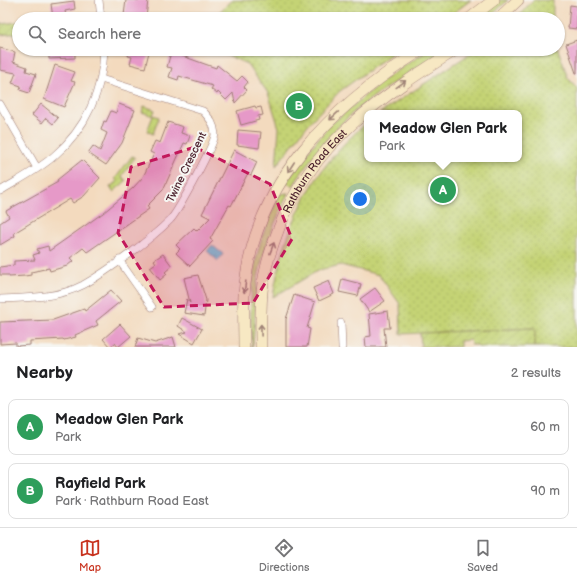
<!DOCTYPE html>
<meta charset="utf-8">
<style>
body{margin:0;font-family:"Balsamiq Sans",sans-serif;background:#f2f2f2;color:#202124}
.you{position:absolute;left:360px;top:199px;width:14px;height:14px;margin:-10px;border:3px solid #fff;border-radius:50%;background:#1a73e8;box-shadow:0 0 0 6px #1a73e833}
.badge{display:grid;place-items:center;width:26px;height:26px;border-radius:50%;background:#c8321e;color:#fff;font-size:13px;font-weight:700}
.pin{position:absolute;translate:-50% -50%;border:2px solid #fff;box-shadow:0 1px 4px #0006}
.popup{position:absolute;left:364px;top:110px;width:158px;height:52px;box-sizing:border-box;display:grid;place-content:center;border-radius:8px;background:#fff;filter:drop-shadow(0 1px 3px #0005);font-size:13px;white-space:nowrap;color:#757577}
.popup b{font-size:15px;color:#202124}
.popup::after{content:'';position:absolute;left:50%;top:100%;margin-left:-8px;border:8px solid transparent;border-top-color:#fff}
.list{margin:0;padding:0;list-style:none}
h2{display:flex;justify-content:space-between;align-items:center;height:52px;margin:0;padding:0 16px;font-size:17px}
h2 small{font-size:13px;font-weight:400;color:#757577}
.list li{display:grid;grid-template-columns:26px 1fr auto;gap:12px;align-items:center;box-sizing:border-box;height:56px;margin:0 8px 8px;padding:0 8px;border:1px solid #e0e0e0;border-radius:8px}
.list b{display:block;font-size:15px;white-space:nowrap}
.list p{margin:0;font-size:13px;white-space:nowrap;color:#757577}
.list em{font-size:13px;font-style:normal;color:#757577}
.icon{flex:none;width:22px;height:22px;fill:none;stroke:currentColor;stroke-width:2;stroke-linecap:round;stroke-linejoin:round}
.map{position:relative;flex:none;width:577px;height:347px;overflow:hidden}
.search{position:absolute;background:#fff;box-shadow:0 1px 3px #0004;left:12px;right:12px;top:12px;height:44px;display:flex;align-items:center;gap:10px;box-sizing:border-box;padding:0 14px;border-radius:22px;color:#757577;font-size:15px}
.sheet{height:180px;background:#fff}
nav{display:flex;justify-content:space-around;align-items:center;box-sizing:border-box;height:56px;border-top:1px solid #e0e0e0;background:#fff;font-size:11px;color:#757577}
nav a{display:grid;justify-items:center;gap:2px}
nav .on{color:#c8321e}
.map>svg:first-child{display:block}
.grass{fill:#c4d375;stroke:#877950}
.park{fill:url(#park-dots);stroke:#877950}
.garden{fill:url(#garden-furrows);stroke:#877950}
.water{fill:url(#water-ripples);stroke:#4f6d7e}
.building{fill:#e699c8}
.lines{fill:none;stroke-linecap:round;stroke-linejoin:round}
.street-casing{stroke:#9e7c74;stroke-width:8}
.secondary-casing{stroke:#9e7c74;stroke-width:12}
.street{stroke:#fff;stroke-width:7}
.secondary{stroke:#f7e8c3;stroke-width:11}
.oneway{stroke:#a08477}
.marked{fill:#c2185b;fill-opacity:0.2;stroke:#c2185b;stroke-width:3;stroke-dasharray:8 5;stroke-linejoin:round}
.labels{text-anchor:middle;stroke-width:4;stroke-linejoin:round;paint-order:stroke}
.street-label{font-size:11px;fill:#4a1f2b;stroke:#f6f6f2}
</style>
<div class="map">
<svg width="577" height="347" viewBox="0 0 577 347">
<defs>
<pattern id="park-dots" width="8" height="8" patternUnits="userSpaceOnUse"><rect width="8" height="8" fill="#c4d375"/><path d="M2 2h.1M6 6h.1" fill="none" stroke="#aab565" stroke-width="1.8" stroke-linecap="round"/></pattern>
<pattern id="garden-furrows" width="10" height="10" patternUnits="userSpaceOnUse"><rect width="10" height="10" fill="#c4d375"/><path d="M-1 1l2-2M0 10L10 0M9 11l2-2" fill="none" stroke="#aab565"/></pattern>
<pattern id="water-ripples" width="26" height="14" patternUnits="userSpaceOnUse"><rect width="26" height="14" fill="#54bbd2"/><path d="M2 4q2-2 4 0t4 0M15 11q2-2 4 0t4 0" fill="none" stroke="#4897ab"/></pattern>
</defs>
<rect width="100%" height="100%" fill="#f6f6f2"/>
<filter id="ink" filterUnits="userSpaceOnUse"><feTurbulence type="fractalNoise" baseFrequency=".025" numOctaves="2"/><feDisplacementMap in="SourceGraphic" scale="8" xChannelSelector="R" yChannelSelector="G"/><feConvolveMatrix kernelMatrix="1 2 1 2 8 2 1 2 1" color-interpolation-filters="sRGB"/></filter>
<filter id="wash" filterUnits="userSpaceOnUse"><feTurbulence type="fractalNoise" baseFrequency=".012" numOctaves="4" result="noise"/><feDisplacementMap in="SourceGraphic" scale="16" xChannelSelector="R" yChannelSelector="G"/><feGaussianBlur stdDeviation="0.9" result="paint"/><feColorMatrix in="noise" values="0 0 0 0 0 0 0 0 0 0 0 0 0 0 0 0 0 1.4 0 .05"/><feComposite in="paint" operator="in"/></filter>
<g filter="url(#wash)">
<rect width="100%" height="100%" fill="#f3dabe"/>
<g class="grass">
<path d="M499 0H508L487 19H474Z"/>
<path d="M430 49H445C421 66 396 80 373 97 340 120 314 152 293 186L286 183 302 159 329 126 385 79Z"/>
<path d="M288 193C275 222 262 251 257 283 255 295 255 342 252 347 249 284 252 252 280 194Z"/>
</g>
<g class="park">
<path d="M233 0H471L445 19H211Z"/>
<path d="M533 0H553V19H516Z"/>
<path d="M212 49H398L340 91 310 122 276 166 279 128 268 93 247 64Z"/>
<path d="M477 49H558L568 78 577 88V347H535L534 328 401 334 400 304 379 275 341 265 319 270 273 297C283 230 313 166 367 123V159H519V113H380Z"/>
</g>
<g class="garden">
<path d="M19 22V33L0 35V24Z"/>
<path d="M144 106 155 110 153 115 159 117 153 134 147 131 153 116 142 112Z"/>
<path d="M132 156 135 157 122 176 126 181 113 192 110 187 117 181 115 179Z"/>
<path d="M535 328V347H478L477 345H471L470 340 460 341V347H421L420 333Z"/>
</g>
<path class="water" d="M212 245 223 254 218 261 207 251Z"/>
<g id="blocks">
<g class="building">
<path d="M126 0H148L146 18 130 19 131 15H124Z"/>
<path d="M74 1 75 9 65 11 66 16 53 18 51 4Z"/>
<path d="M570 5 577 6V29L568 28Z"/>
<path d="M577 40V73H576L566 44Z"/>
<path d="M0 48 15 52 13 62 27 67 26 71 36 74 29 93 20 90 21 86 12 83 16 73 0 70Z"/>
<path d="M49 49H75V58L49 59Z"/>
<path d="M130 49 149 52 145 68 130 64 132 57 128 56Z"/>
<path d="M171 52 216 68 217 65 237 81 242 76 248 82 244 87 247 90 235 103 233 93 226 100 218 92 217 94 211 89 213 86 179 76 178 80 169 77 172 68 167 67Z"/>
<path d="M55 65 75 72 71 81 75 82 64 107 44 99Z"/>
<path d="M41 104 58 118 53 124 46 118 42 123 32 115Z"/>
<path d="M119 104 135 110 122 143 106 165 88 153 93 146 100 151 107 133 101 130 104 121 106 122 111 111 116 113Z"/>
<path d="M255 106 256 108 261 107 263 115 258 116 259 120 241 125 237 111Z"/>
<path d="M168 122 183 127 181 133 190 136 187 144 184 143 163 190 147 206 149 209 87 252 83 248 70 258 73 261 67 266 50 271 49 268 31 272V275L25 276 9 277V275H0V267L14 265V261L35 260 33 255 39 253 37 249 48 246 49 251 103 213 133 188 143 177 154 154 150 152 155 141 160 143Z"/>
<path d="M238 130 261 132 259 148 237 145Z"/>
<path d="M234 150 257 162 251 175 248 173 231 206 229 205 210 239 213 241 190 266 176 253 180 249 176 245 194 228 197 231 210 218 202 214Z"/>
<path d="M82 160 100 178 84 196 73 203 70 199 14 233 15 236 0 245V223L9 217 6 211 58 182 57 180Z"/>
<path d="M163 254 172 266 165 272 167 274 160 280 150 267 156 263 154 260Z"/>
<path d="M198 275 206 300 204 316 184 313 187 299 190 303 184 278Z"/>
<path d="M342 279 361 284 358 296 339 292Z"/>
<path d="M329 281 334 294 319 301 313 288Z"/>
<path d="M375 288 385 301 369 312 360 299Z"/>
<path d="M111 290 121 301 96 321 98 325 75 335 76 337 64 340 63 339 30 341V345L16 346V343L0 344V322L53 320 84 309 85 311Z"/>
<path d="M294 295 315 302 307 328 310 329 307 347H286V319Z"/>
<path d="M388 311 390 328H384L386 347H366L365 337 371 336 369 314Z"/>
<path d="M182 318 202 329 194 343 179 334 187 332 178 326Z"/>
<path d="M120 324 131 336 118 347 115 343 110 347 103 339Z"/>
<path d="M173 337 176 347H135L138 338 155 343Z"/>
</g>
</g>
</g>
<g filter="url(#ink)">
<use href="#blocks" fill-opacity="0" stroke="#9e7c74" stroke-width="1"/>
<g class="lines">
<defs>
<g id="street">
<path d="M99 0 101 19"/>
<path d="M0 104 37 168"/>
<path d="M0 191C18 180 38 170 54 156 86 129 103 90 104 49"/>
<path d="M119 260 152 307"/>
<path d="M0 299C28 298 58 298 83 285 108 271 150 240 170 220 178 212 215 143 215 134 214 123 210 119 203 111L101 79"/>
<path d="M341 323 342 347"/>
</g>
<g id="secondary">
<path d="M469 19 494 0"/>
<path d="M498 19 518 0"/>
<path d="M244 347C244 330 243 312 244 295 252 182 333 105 423 49"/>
<path id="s1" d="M261 347C261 326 260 304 263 283 266 264 272 246 279 228 312 142 382 96 457 49"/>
</g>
</defs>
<use href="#street" class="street-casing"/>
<use href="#secondary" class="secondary-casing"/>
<use href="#street" class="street"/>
<use href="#secondary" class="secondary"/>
</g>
<defs><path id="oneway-shaft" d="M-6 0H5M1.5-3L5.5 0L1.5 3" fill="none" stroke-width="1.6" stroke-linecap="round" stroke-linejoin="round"/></defs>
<g class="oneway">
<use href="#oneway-shaft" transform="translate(401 84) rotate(-36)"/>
<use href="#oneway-shaft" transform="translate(334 116) rotate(137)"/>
<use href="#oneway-shaft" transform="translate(291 167) rotate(123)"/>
<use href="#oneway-shaft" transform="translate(272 248) rotate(-69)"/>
<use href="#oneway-shaft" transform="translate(245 287) rotate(98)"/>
<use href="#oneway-shaft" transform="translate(261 330) rotate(-91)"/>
</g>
</g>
<path class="marked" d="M195 147 270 184 292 239 253 303 164 307 118 233 131 167Z"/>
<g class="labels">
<g class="street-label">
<text transform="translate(186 167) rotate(-64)" y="4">Twine Crescent</text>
<text dy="4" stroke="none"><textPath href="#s1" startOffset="189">Rathburn Road East</textPath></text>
</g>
</g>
</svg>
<div class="you"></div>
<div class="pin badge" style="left:443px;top:190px;background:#2e9e5b">A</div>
<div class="popup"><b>Meadow Glen Park</b>Park</div>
<div class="pin badge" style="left:299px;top:106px;background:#2e9e5b">B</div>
<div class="search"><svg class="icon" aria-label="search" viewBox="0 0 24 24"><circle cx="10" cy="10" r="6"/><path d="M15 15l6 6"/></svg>Search here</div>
</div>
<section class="sheet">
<h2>Nearby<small>2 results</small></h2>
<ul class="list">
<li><span class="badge" style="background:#2e9e5b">A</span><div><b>Meadow Glen Park</b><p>Park</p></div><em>60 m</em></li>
<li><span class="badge" style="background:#2e9e5b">B</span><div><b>Rayfield Park</b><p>Park · Rathburn Road East</p></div><em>90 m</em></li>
</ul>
</section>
<nav>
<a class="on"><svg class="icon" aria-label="map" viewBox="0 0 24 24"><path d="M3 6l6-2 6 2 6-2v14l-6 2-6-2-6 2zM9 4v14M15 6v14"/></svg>Map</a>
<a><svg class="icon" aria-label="directions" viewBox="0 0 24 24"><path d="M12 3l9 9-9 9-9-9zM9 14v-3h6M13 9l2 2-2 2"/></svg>Directions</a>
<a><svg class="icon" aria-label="saved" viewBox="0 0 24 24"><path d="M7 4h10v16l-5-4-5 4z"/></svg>Saved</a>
</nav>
